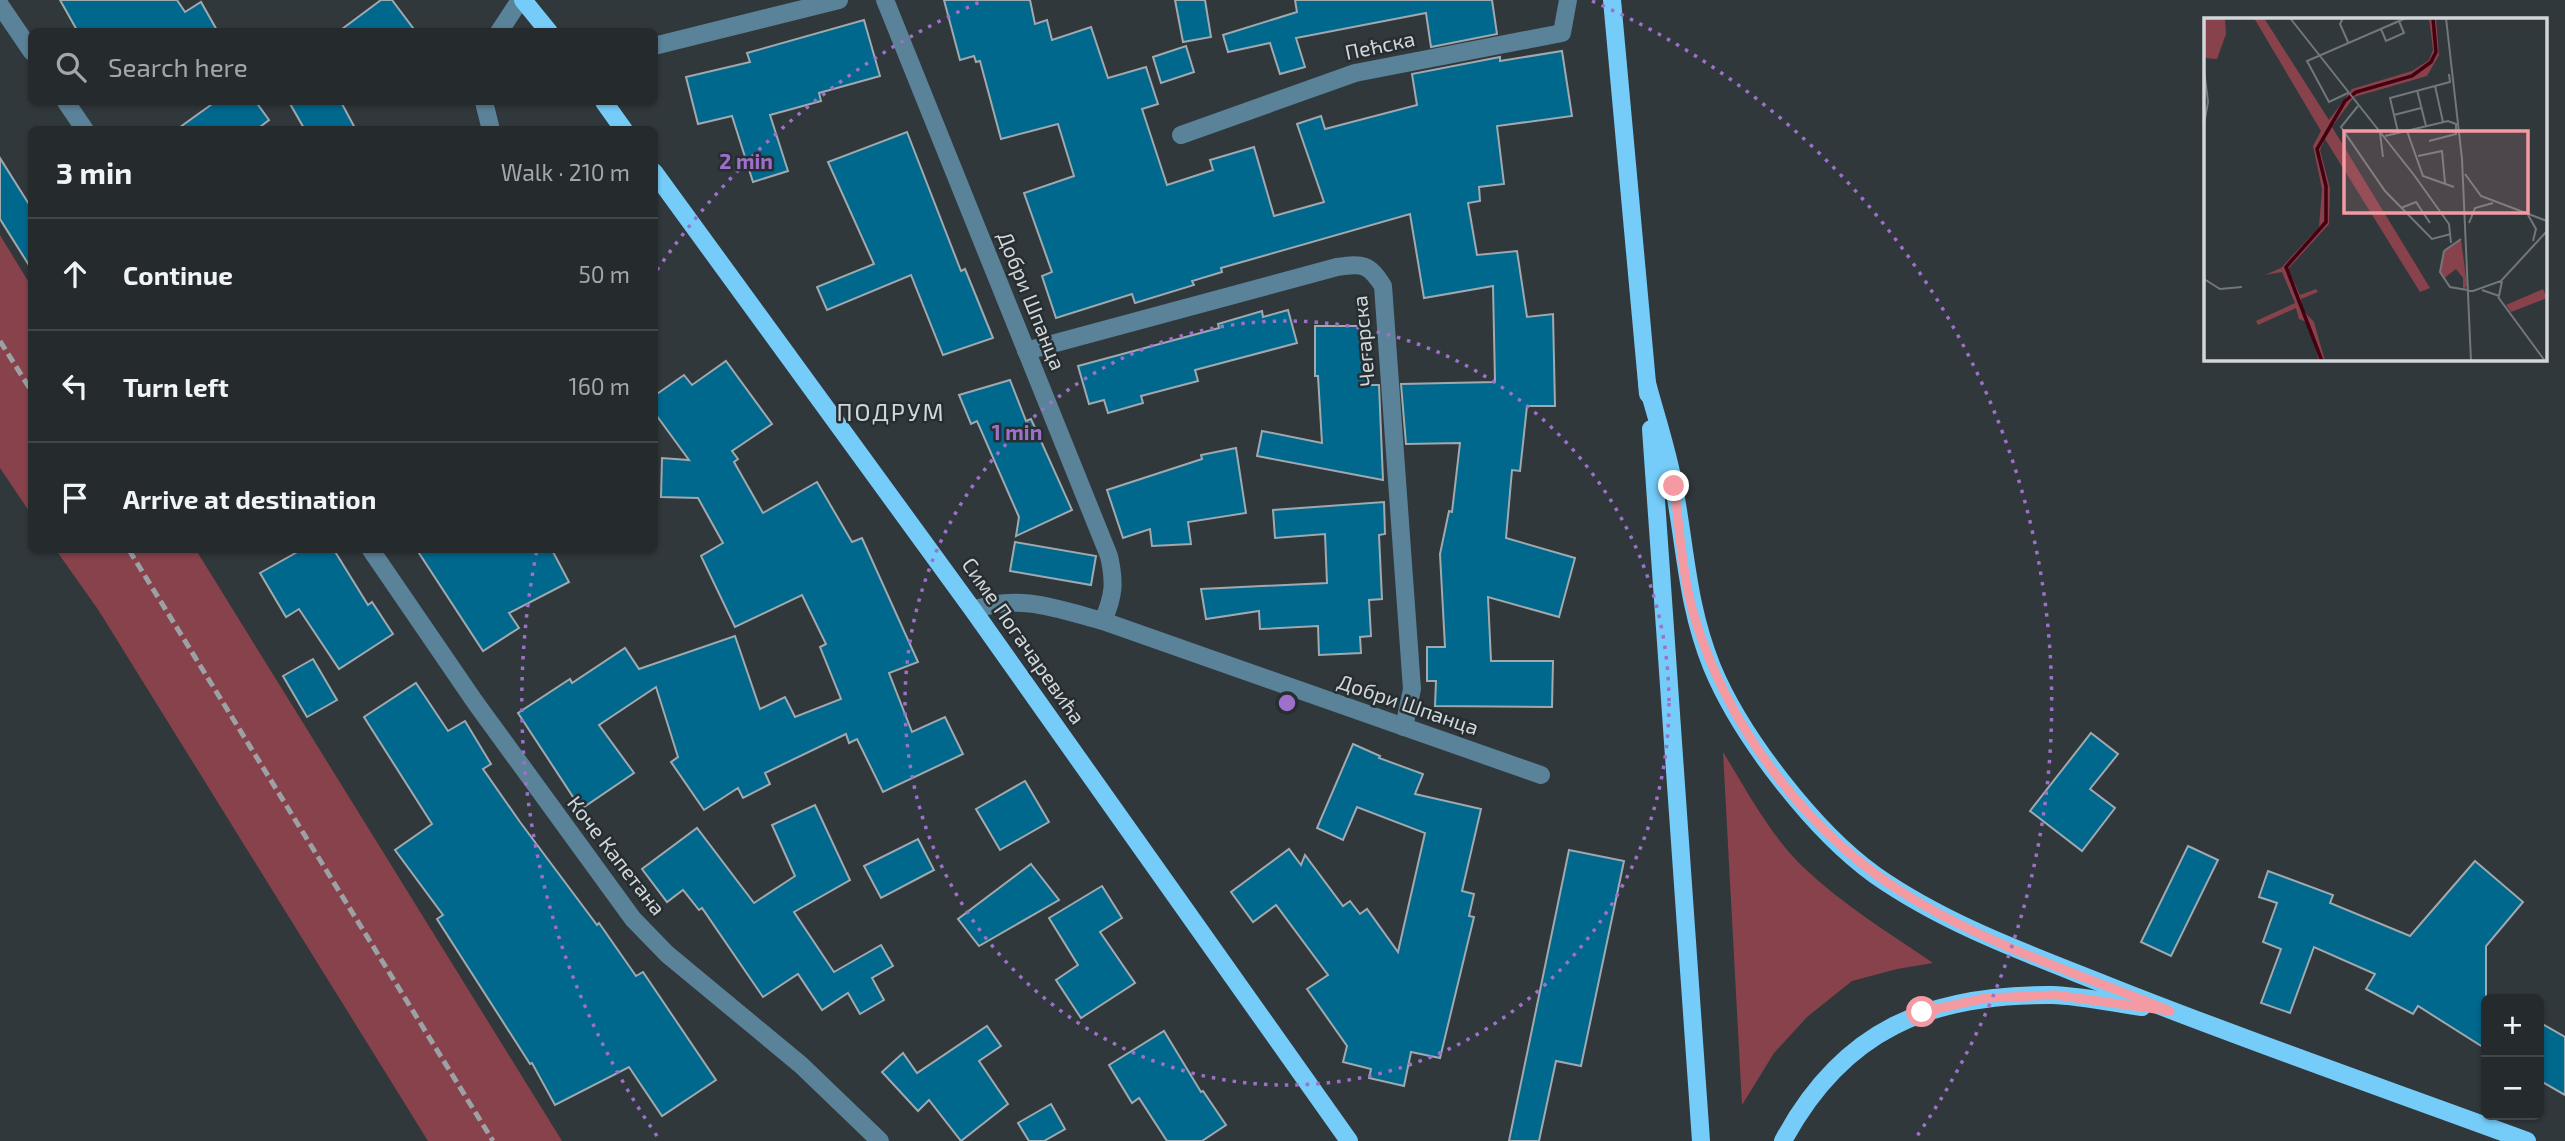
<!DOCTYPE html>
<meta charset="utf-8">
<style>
body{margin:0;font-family:"Exo 2",sans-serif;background:#313639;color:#f1f3f6}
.controls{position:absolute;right:21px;bottom:21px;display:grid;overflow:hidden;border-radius:10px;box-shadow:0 2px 5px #0004}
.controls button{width:63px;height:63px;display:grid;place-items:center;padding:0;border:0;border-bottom:2px solid #424649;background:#252a2d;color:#f1f3f6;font:35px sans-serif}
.stop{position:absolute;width:21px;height:21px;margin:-16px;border:5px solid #f49aa2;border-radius:50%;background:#fff}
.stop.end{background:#f49aa2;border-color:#fff;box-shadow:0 2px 7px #0008}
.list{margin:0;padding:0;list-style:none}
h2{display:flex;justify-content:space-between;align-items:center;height:91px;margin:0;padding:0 28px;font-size:30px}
h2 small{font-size:23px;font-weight:400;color:#a3a7aa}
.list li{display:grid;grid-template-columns:46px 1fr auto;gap:21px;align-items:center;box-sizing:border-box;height:112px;padding:0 28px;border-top:2px solid #424649}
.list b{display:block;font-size:26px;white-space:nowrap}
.list em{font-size:23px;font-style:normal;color:#a3a7aa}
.icon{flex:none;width:38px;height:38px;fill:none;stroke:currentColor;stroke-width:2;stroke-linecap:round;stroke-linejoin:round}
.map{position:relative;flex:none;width:2565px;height:1141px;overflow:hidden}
.search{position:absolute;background:#252a2d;box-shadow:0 2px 5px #0004;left:28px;top:28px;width:630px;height:77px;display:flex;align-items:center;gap:18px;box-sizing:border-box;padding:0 24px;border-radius:10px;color:#a3a7aa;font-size:26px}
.panel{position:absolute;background:#252a2d;box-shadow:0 2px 5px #0004;left:28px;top:126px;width:630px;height:427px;border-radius:10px}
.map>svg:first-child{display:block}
.green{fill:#88424b}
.building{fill:#00678d;stroke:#a0a9ae;stroke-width:2}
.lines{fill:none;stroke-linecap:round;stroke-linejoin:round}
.minor{stroke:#5a8298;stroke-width:18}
.major{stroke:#75ccf9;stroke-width:18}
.rail{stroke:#9ba1a4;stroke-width:5;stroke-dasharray:10 5;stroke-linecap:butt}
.route{stroke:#f49aa2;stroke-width:9}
.ring{fill:none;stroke:#9d70c9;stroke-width:3.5;stroke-dasharray:3.5 7}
.labels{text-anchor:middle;stroke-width:5;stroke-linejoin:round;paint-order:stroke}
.street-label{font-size:21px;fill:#d1d6d8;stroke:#272e32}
.quarter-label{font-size:24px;letter-spacing:2px;fill:#ced7dc;stroke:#272e32}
.inset-river{fill:none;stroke:#430011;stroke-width:3.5}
.inset-road{fill:none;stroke:#71777a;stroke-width:2}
.view{fill:#f49aa2;fill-opacity:0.15;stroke:#f49aa2;stroke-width:3.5}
.inset-edge{fill:none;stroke:#d1d6d8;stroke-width:3.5}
.centre{fill:#9d70c9;stroke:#272e32;stroke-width:3.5}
.ring-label{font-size:21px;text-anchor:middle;font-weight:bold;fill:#9d70c9;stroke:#272e32;stroke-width:5;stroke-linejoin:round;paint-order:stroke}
</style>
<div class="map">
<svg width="2565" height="1141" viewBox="0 0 2565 1141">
<rect width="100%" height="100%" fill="#31383c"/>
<g class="green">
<path d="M0 235 31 286V514L0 468Z"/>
<path d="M56 550H196L562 1141H428L99 611Z"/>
<path d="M1723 752C1747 791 1770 835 1803 867 1842 904 1889 933 1933 963L1897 969 1852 981 1807 1017 1774 1053 1742 1105Z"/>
</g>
<g class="building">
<path d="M60 0H177L185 12 201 2 218 32H78Z"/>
<path d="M381 0H392L416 32H338Z"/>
<path d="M944 0H1030L1035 24 1047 20 1052 40 1091 27 1108 78 1146 67 1158 104 1142 109 1167 185 1213 170 1210 160 1254 147 1274 216 1324 202 1297 124 1321 116 1325 129 1417 105 1412 74 1500 57V61L1562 51 1572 116 1497 126 1504 184 1479 187 1480 201 1468 203 1477 255 1517 251 1527 317 1553 314 1555 406H1527L1520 471 1512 470 1506 538 1575 558 1559 617 1488 597 1491 661H1553L1552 707 1435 706 1436 681H1427V647H1445L1440 554 1449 511 1452 512 1460 443 1406 444 1401 384 1495 382 1493 286 1424 298 1410 214 1221 268 1222 272 1192 281 1194 285 1135 303 1132 294 1056 318 1042 276 1052 272 1024 193 1074 176 1058 124 1001 139 980 61 976 62 974 56 960 60Z"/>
<path d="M1175 0H1205L1211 37 1183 42Z"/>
<path d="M1295 0H1492L1497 34 1431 47 1426 13 1296 38 1305 67 1280 74 1270 43 1228 52 1223 35 1297 12Z"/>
<path d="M864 20 880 76 819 93 821 101 770 115 788 171 753 182 732 116 698 124 686 77 750 62 747 53Z"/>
<path d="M1186 46 1194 72 1161 83 1153 57Z"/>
<path d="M215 102H256L269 120 256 130H176Z"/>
<path d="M289 102H341L356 130H305Z"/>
<path d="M907 132 961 271 965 269 993 338 943 355 911 275 827 310 817 287 874 264 828 162Z"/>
<path d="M0 158 32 209V270L0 219Z"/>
<path d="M1288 310 1297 343 1195 370 1198 381 1141 396 1143 403 1108 413 1104 400 1089 404 1078 366 1219 328 1218 324 1262 311 1263 317Z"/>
<path d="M1315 326H1367V385H1379L1383 480 1257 456 1262 431 1322 443 1318 376H1315Z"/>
<path d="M726 361 772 424 732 451 738 459 734 462 763 513 817 482 852 542 862 538 918 662 889 673 912 732 945 717 963 754 883 792 857 739 849 743 846 734 765 773 770 784 743 798 738 788 704 810 671 762 678 757 656 687 599 725 634 773 581 809 518 713 570 679 572 683 625 648 639 669 735 636 760 709 785 697 795 717 841 699 820 647 826 644 802 595 735 627 701 556 723 543 698 498 661 497 662 458 689 460 654 412V396L684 375 692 385Z"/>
<path d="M1010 380 1026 421 1031 419 1072 510 1016 536 1019 517 977 421 971 424 959 395Z"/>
<path d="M1236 448 1246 513 1188 522 1191 544 1152 546 1150 529 1123 538 1107 490 1202 459 1201 455Z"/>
<path d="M1384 502 1385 534 1379 535 1382 599 1369 600 1371 636 1360 637 1361 653 1319 655 1318 626 1260 629 1259 611 1206 619 1201 589 1327 583 1325 534 1275 538 1273 510Z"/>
<path d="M1015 542 1096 556 1091 585 1010 571Z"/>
<path d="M301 550H334L368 605 372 602 393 634 339 669 299 609 286 617 260 573Z"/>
<path d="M417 550H552L569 582 509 613 519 628 483 651Z"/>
<path d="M313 659 337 700 307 717 283 676Z"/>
<path d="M416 683 448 731 465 721 491 764 483 769 520 822 597 925 599 923 636 976 643 972 716 1080 662 1116 629 1067 555 1105 532 1063 530 1064 437 919 443 915 395 850 432 824 364 717Z"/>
<path d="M2091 733 2118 754 2090 789 2115 808 2082 851 2030 811Z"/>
<path d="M1353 744 1380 756 1379 758 1423 774 1415 794 1481 809 1462 891 1474 894 1469 916 1474 917 1440 1058 1411 1052 1404 1086 1369 1078 1371 1069 1343 1062 1347 1046 1307 989 1328 975 1276 905 1253 922 1231 892 1289 849 1301 865 1305 855 1343 906 1350 901 1360 914 1367 909 1398 952 1425 833 1357 807 1343 840 1317 828Z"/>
<path d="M1025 781 1049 822 1000 850 976 809Z"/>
<path d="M815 805 850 880 794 912 834 972 881 945 893 966 872 978 884 1000 860 1014 848 993 822 1010 798 974 763 997 702 908 699 910 683 890 667 902 642 869 697 828 754 903 795 876 772 825Z"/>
<path d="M918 839 934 870 881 898 864 866Z"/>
<path d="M2188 846 2218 860 2171 956 2141 942Z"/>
<path d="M1569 850 1624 861 1581 1066 1556 1061 1539 1141H1509Z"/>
<path d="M2475 861 2523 902 2486 946V1049L2418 1006 2413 1014 2366 989 2375 974 2314 947 2290 1013 2261 1003 2281 949 2263 942 2277 903 2259 897 2268 871 2333 895 2330 903 2410 936Z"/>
<path d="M1031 864 1059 900 979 946 958 919Z"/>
<path d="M1102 886 1122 918 1100 932 1135 983 1081 1018 1056 980 1078 965 1049 918Z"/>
<path d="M2539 1022 2565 1037V1095L2539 1080Z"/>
<path d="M987 1026 1001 1046 979 1061 1008 1104 961 1141 929 1100 918 1111 882 1072 903 1053 917 1073Z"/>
<path d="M1164 1031 1201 1092 1203 1091 1226 1125 1202 1141H1167L1139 1098 1132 1103 1109 1065Z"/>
<path d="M1051 1104 1065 1129 1044 1141H1029L1018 1123Z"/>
</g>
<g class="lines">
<g class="minor">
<path d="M885 0 1109 556C1115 583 1114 595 1103 621L1541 775"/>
<path d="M0 5 32 52"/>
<path d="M499 32 520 0"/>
<path d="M654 46 839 0"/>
<path d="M66 102 85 130"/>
<path d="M484 102 491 130"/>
<path d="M1181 135 1355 73 1562 33 1568 0"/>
<path d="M1026 351 1337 267C1363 263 1369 264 1383 286L1412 689 1404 727"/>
<path d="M371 550 475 702 633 919 667 954 801 1065 880 1141"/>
<path d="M973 610C1019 593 1058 609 1103 621"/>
</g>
<g class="major">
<path d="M523 0 549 32"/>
<path d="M1612 0 1648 394"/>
<path d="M604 102 624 130"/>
<path d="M654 172 973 610 1349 1141"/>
<path d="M1647 383C1656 417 1668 452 1674 487 1686 551 1687 605 1712 667 1741 737 1814 831 1875 875 1945 924 2026 953 2104 984 2244 1040 2386 1089 2527 1141"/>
<path d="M1651 429 1701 1141"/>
<path d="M1783 1141C1843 1029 1930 994 2052 995 2082 996 2113 1003 2142 1007"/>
</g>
<g class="rail">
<path d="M0 341 32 392"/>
<path d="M129 550 493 1141"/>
</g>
</g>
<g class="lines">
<path class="route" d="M1674 486C1680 530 1682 579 1696 622 1731 733 1812 839 1913 899 1993 947 2084 976 2170 1011L2055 995 1986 998 1922 1012"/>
</g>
<g class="ring">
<circle cx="1287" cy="703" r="382"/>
<path d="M657 1136A765 765 0 0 1 537 550M657 270A765 765 0 0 1 982 1M1592 1A765 765 0 0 1 1917 1136"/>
</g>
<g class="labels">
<g class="street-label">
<text transform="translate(1380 46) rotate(-12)" y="7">Пећска</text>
<text transform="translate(1031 301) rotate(68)" y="7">Добри Шпанца</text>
<text transform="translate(1364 341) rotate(-95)" y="7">Чегарска</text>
<text transform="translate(1023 641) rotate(55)" y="7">Симе Погачаревића</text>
<text transform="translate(1408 705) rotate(19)" y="7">Добри Шпанца</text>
<text transform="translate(616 856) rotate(52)" y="7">Коче Капетана</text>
</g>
<g class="quarter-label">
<text x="891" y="421">ПОДРУМ</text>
</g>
</g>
<g transform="translate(2204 18)">
<rect width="343" height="343" fill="#31383c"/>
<path d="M0 0H21L22 16 13 41 0 40ZM50 0H60L125 102 148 71 208 53 225 42 229 32 225 0H232L235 37 223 58 150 79 128 109 226 270 216 274 121 121 116 132 126 170 125 206 84 251 96 277 112 271 114 274 97 281 98 291 110 304 121 343H115L105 305 95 301 92 290 54 307 52 303 91 285 78 254 61 257 77 250 115 209 118 171 109 128 117 113ZM257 221 263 267 259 273V260L252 251 239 261 236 254 241 231ZM339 271 343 280 307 294 302 287Z" fill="#88424b"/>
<path class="inset-river" d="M118 343 82 249 122 204V168L113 131 141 83 152 74 208 58 227 44 232 34 229 0"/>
<path class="inset-road" d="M86 0 210 157 245 206 247 225M139 0 136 6 144 24M242 0 258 141 267 343M177 11 182 23 200 15 195 3M0 51 4 84 0 106M231 68 239 104M213 72 222 108M144 75 125 84 103 43 202 0M154 88 137 109 181 173 228 221 247 216M190 97 217 90M203 113 219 158 250 169M194 114 186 80 246 64 245 56M176 115 179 139M181 118 244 103 252 106V116L225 123M214 138 238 133 241 165M261 156 277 178 343 203M197 190 212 184 226 205M324 197 332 211 329 223M265 205 271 190 289 185M257 221 240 233 236 254 246 269 269 273 297 263 343 213M0 261 16 271 38 269M278 272 295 278 298 263M294 279 341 343"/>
<path class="view" d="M140 113H324V195H140Z"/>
<rect width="343" height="343" class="inset-edge"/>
</g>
<circle cx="1287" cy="703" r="10" class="centre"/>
<g class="ring-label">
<text x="746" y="169">2 min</text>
<text x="1017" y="440">1 min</text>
</g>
</svg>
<div class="controls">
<button>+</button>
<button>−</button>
</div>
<div class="stop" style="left:1922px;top:1012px"></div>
<div class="stop end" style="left:1674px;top:486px"></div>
<div class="search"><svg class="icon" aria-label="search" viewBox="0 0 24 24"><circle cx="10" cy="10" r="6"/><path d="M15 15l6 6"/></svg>Search here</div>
<section class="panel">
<h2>3 min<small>Walk · 210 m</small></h2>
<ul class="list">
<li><svg class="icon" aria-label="ahead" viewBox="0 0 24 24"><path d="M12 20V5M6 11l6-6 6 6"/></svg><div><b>Continue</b></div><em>50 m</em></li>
<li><svg class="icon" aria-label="left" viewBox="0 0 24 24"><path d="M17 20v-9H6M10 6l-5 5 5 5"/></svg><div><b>Turn left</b></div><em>160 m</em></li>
<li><svg class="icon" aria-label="arrive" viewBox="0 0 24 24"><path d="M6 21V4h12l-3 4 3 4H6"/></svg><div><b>Arrive at destination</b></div></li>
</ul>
</section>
</div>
